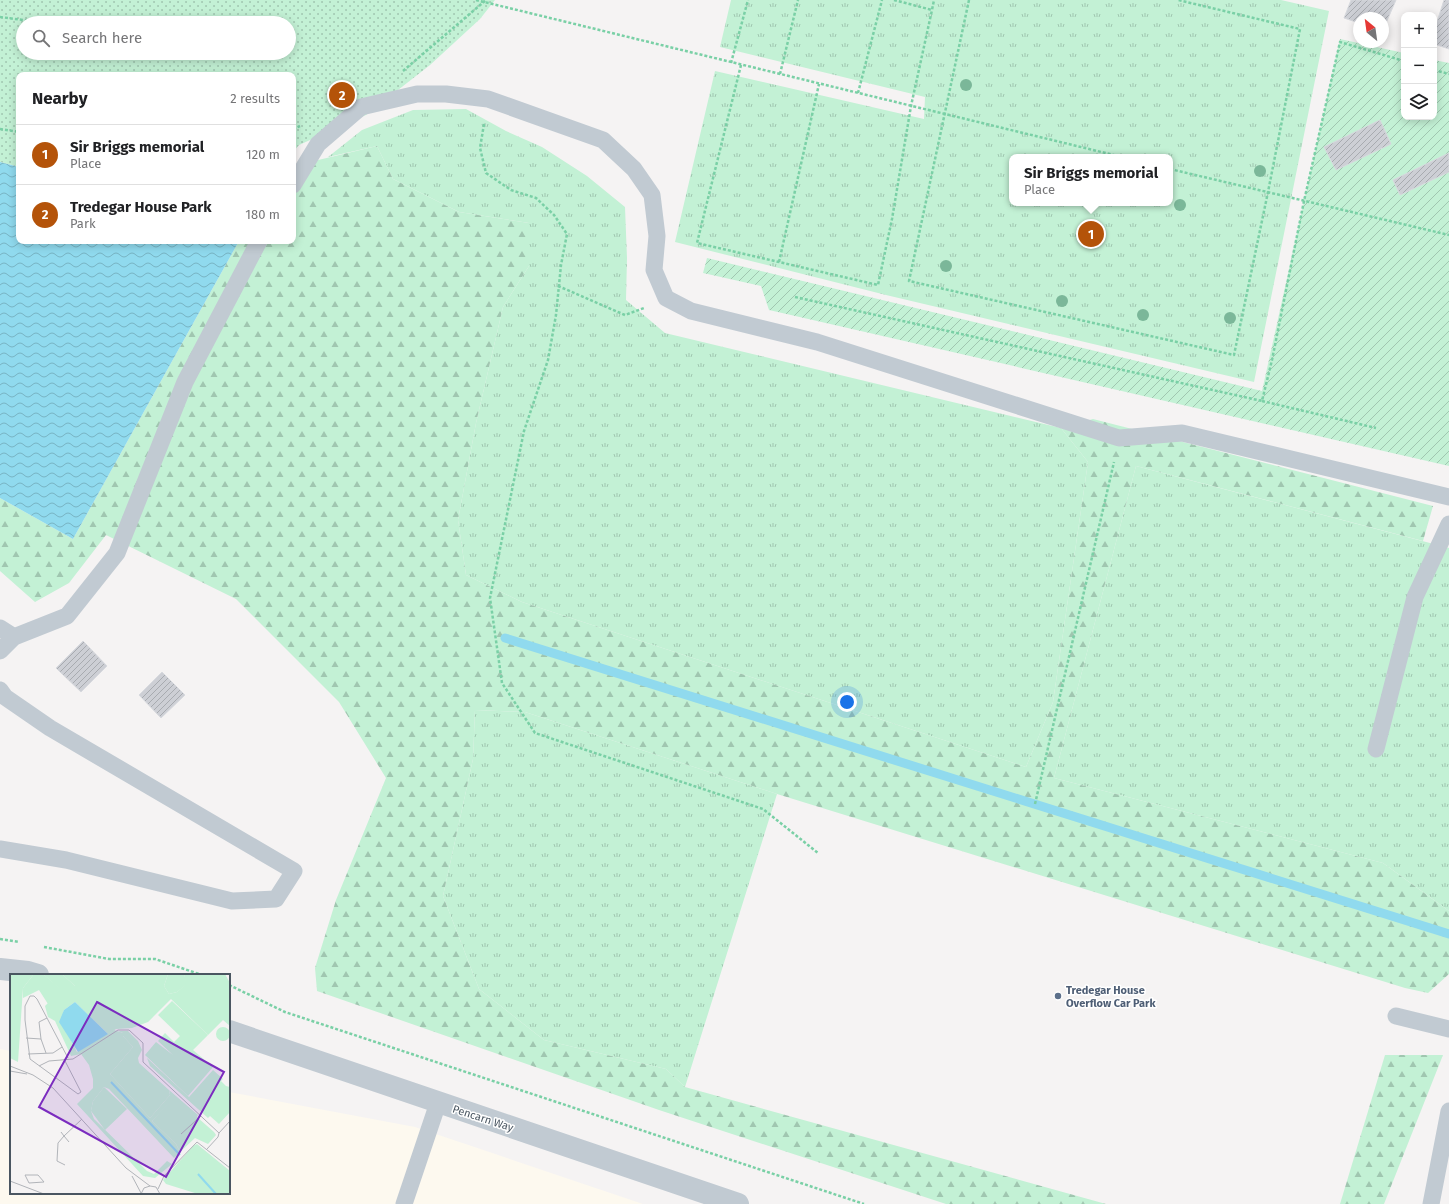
<!DOCTYPE html>
<meta charset="utf-8">
<style>
body{margin:0;font-family:"Fira Sans",sans-serif;background:#f2f2f2;color:#202124}
.controls{position:absolute;right:12px;top:12px;display:grid;overflow:hidden;border-radius:8px;box-shadow:0 2px 10px #0003}
.controls button{width:36px;height:36px;display:grid;place-items:center;padding:0;border:0;border-bottom:1px solid #e0e0e0;background:#fff;color:#202124;font:20px sans-serif}
.compass{position:absolute;left:1353px;top:12px;width:36px;height:36px;border-radius:50%;background:#fff;box-shadow:0 2px 10px #0003;rotate:331deg}
.you{position:absolute;left:847px;top:702px;width:14px;height:14px;margin:-10px;border:3px solid #fff;border-radius:50%;background:#1a73e8;box-shadow:0 0 0 6px #1a73e833}
.badge{display:grid;place-items:center;width:26px;height:26px;border-radius:50%;background:#b45309;color:#fff;font-size:13px;font-weight:700}
.pin{position:absolute;translate:-50% -50%;border:2px solid #fff;box-shadow:0 1px 4px #0006}
.popup{position:absolute;left:1009px;top:154px;width:164px;height:52px;box-sizing:border-box;display:grid;place-content:center;border-radius:8px;background:#fff;filter:drop-shadow(0 1px 3px #0005);font-size:13px;white-space:nowrap;color:#757577}
.popup b{font-size:15px;color:#202124}
.popup::after{content:'';position:absolute;left:50%;top:100%;margin-left:-8px;border:8px solid transparent;border-top-color:#fff}
.list{margin:0;padding:0;list-style:none}
h2{display:flex;justify-content:space-between;align-items:center;height:52px;margin:0;padding:0 16px;font-size:17px}
h2 small{font-size:13px;font-weight:400;color:#757577}
.list li{display:grid;grid-template-columns:26px 1fr auto;gap:12px;align-items:center;box-sizing:border-box;height:60px;padding:0 16px;border-top:1px solid #e0e0e0}
.list b{display:block;font-size:15px;white-space:nowrap}
.list p{margin:0;font-size:13px;white-space:nowrap;color:#757577}
.list em{font-size:13px;font-style:normal;color:#757577}
.icon{flex:none;width:22px;height:22px;fill:none;stroke:currentColor;stroke-width:2;stroke-linecap:round;stroke-linejoin:round}
.map{position:relative;flex:none;width:1449px;height:1204px;overflow:hidden}
.search{position:absolute;background:#fff;box-shadow:0 2px 10px #0003;left:16px;top:16px;width:280px;height:44px;display:flex;align-items:center;gap:10px;box-sizing:border-box;padding:0 14px;border-radius:22px;color:#757577;font-size:15px}
.panel{position:absolute;background:#fff;box-shadow:0 2px 10px #0003;left:16px;top:72px;width:280px;height:172px;border-radius:8px}
.map>svg:first-child{display:block}
.commercial{fill:#fdf9ef}
.grass{fill:url(#grass-tufts);fill-rule:evenodd}
.forest{fill:url(#forest-firs)}
.park{fill:url(#park-dots);fill-rule:evenodd}
.garden{fill:url(#garden-furrows)}
.water{fill:url(#water-waves)}
.lines{fill:none;stroke-linecap:round;stroke-linejoin:round}
.stream{stroke:#90daee;stroke-width:9}
.building{fill:url(#building-hatch);stroke:#d7d9de}
.path{stroke:#7ad0a6;stroke-width:2.5;stroke-dasharray:3 2;stroke-linecap:butt}
.service{stroke:#c1cad2;stroke-width:17}
.tertiary{stroke:#c1cad2;stroke-width:22}
.tree{fill:#7bb799}
.service-dot{fill:#5c6f8a;stroke:#fff;stroke-width:1.5}
.labels{text-anchor:middle;stroke-width:3;stroke-linejoin:round;paint-order:stroke}
.service-label{font-size:11px;font-weight:bold;fill:#4e5e75;stroke:#fff;text-anchor:start}
.street-label{font-size:11px;fill:#4a5661;stroke:#fff}
.inset-river{fill:none;stroke:#90daee;stroke-width:2}
.inset-road{fill:none;stroke:#b1b4b9;stroke-width:1}
.view{fill:#7b2cbf;fill-opacity:0.15;stroke:#7b2cbf;stroke-width:2}
.inset-edge{fill:none;stroke:#4a5661;stroke-width:2}
</style>
<div class="map">
<svg width="1449" height="1204" viewBox="0 0 1449 1204">
<defs>
<pattern id="grass-tufts" width="24" height="20" patternUnits="userSpaceOnUse"><rect width="24" height="20" fill="#c3f1d5"/><path d="M3 7l-1-3M5 7V3M7 7l1-3M15 17l-1-3M17 17v-4M19 17l1-3" fill="none" stroke="#a0c6b0"/></pattern>
<pattern id="forest-firs" width="22" height="20" patternUnits="userSpaceOnUse"><rect width="22" height="20" fill="#c3f1d5"/><path d="M5 1l3.5 6h-7zM16 11l3.5 6h-7z" fill="#a0c6b0"/></pattern>
<pattern id="park-dots" width="8" height="8" patternUnits="userSpaceOnUse"><rect width="8" height="8" fill="#c3f1d5"/><path d="M2 2h.1M6 6h.1" fill="none" stroke="#a0c6b0" stroke-width="1.8" stroke-linecap="round"/></pattern>
<pattern id="garden-furrows" width="10" height="10" patternUnits="userSpaceOnUse"><rect width="10" height="10" fill="#c3f1d5"/><path d="M-1 1l2-2M0 10L10 0M9 11l2-2" fill="none" stroke="#a0c6b0"/></pattern>
<pattern id="water-waves" width="16" height="10" patternUnits="userSpaceOnUse"><rect width="16" height="10" fill="#90daee"/><path d="M0 5q4-4 8 0t8 0" fill="none" stroke="#78b4c4"/></pattern>
<pattern id="building-hatch" width="6" height="6" patternUnits="userSpaceOnUse"><rect width="6" height="6" fill="#cdcfd5"/><path d="M-1 1l2-2M0 6l6-6M5 7l2-2" fill="none" stroke="#a8abb0"/></pattern>
</defs>
<rect width="100%" height="100%" fill="#f5f3f3"/>
<path class="commercial" d="M0 1049 11 1051V1193H229V1092L415 1127 643 1204H0Z"/>
<g class="grass">
<path d="M731 0H1281L1329 11 1254 382 886 295 675 242 715 71 924 119 925 97 720 47ZM1012 157H1170V203H1012Z"/>
<path d="M466 109 506 131 542 147 587 176 625 207 627 258 626 300 665 333 1061 428 1088 462 1053 702 1026 767 522 602 466 575 458 520 476 423 503 307 529 266V223L459 212 393 179 377 146 328 157 362 130 413 110Z"/>
<path d="M1136 466 1449 548V911L1383 863 1054 778Z"/>
<path d="M475 710 525 712 777 794 685 1087 666 1069 544 1040 479 989 443 896 473 759Z"/>
</g>
<g class="forest">
<path d="M377 146 393 179 459 212 529 223V266L503 307 476 423 458 520 466 575 522 602 1026 767 1053 702 1088 462 1061 428 1093 419 1433 506 1423 541 1136 466 1054 778 1383 863 1449 911V974L1428 993 1405 988 777 794 525 712 475 710 473 759 443 896 479 989 544 1040 666 1069 685 1087 1106 1204H946L659 1110 317 991 315 968 336 900 386 778 339 702 236 599 106 535 69 583 35 602 0 571V498L73 539 239 241H293V166Z"/>
<path d="M1385 1055H1443L1384 1204H1340Z"/>
</g>
<path class="park" d="M0 0H495L480 19 430 65 366 115 299 145 293 152V75H19V167L0 162ZM23 23H289V53H23Z"/>
<path class="garden" d="M1340 39 1404 53V117H1434V60L1449 63V466L769 310 761 286 703 273 707 258 1262 391Z"/>
<path class="water" d="M0 162 19 167V241H239L73 539 0 498Z"/>
<g class="lines">
<path class="stream" d="M505 638 1449 934"/>
</g>
<g class="building">
<path d="M1351 0H1396L1383 30V18H1359V23L1344 18Z"/>
<path d="M1444 0H1449V49L1434 44V31Z"/>
<path d="M1380 120 1391 144 1336 170 1324 147Z"/>
<path d="M1449 153V172L1400 195 1393 180Z"/>
<path d="M83 641 107 666 81 692 56 668Z"/>
<path d="M162 672 185 695 161 718 139 695Z"/>
</g>
<g class="lines">
<g class="path">
<path d="M476 0 1122 157"/>
<path d="M894 0 932 10 934 0"/>
<path d="M969 0 909 281 1234 355 1268 192 1300 29 1178 0"/>
<path d="M0 17 47 23"/>
<path d="M731 63 748 0"/>
<path d="M741 65 697 243 878 285 892 219 911 106 932 10"/>
<path d="M1434 70 1449 74"/>
<path d="M403 71 486 0"/>
<path d="M780 74 798 0"/>
<path d="M858 93 882 0"/>
<path d="M484 124 480 148 486 173 511 190 536 198 554 215 567 234 561 265 556 315 548 360 524 431 490 598 502 683 535 733 763 809 818 853"/>
<path d="M0 129 19 132"/>
<path d="M293 129 300 126"/>
<path d="M1170 169 1449 235"/>
<path d="M779 262 819 84"/>
<path d="M558 286 625 315 644 308"/>
<path d="M795 297 1262 401 1272 360 1304 201 1340 42 1404 61"/>
<path d="M1262 401 1376 428"/>
<path d="M1035 804 1114 462"/>
<path d="M0 939 19 942"/>
<path d="M44 947 109 959H155L202 975"/>
<path d="M229 985 285 1012 864 1204"/>
</g>
<g class="service">
<path d="M293 185 318 144 361 107 417 94H446L488 99 603 140 634 169 652 195 657 236 654 270 666 298 691 311 817 342 1119 438 1182 433 1449 497"/>
<path d="M0 628 14 637"/>
<path d="M0 651 14 637 67 616 117 553 185 382 259 241"/>
<path d="M0 690 5 697 50 728 294 871 276 899 232 901 66 860 0 849"/>
<path d="M1376 749 1415 597 1449 524"/>
<path d="M1396 1016 1449 1029"/>
<path d="M404 1204 438 1103"/>
<path d="M1431 1204 1449 1111"/>
</g>
<g class="tertiary">
<path d="M0 969 28 972 38 975"/>
<path d="M229 1031 738 1204"/>
</g>
</g>
<g class="tree">
<circle cx="966" cy="85" r="6"/>
<circle cx="1260" cy="171" r="6"/>
<circle cx="1180" cy="205" r="6"/>
<circle cx="946" cy="266" r="6"/>
<circle cx="1062" cy="301" r="6"/>
<circle cx="1143" cy="315" r="6"/>
<circle cx="1230" cy="318" r="6"/>
</g>
<circle class="service-dot" cx="1058" cy="996" r="4"/>
<g class="labels">
<g class="service-label">
<text x="1066" y="994">Tredegar House<tspan x="1066" dy="13">Overflow Car Park</tspan></text>
</g>
<g class="street-label">
<text transform="translate(483 1118) rotate(18)" y="4">Pencarn Way</text>
</g>
</g>
<g transform="translate(10 974)">
<rect width="220" height="220" fill="#f5f3f3"/>
<path d="M24 0H33L52 16 38 30 29 16 13 24V14ZM162 27 198 61 183 76 203 93 178 122 135 81 146 68 163 81 148 67 155 59 164 68 170 62 148 41ZM206 60a7 7 0 1 1 14 0a7 7 0 1 1-14 0ZM108 57H118L128 67 132 76 128 84 129 89 159 116 160 121 140 144 100 100 123 73 113 62V59ZM94 113 117 135 95 156 81 137 83 127ZM164 123 204 158 206 161 198 170 185 164 170 178 166 170 142 147ZM187 170 220 197V220H188L156 210 153 206 183 172Z" fill="#c3f1d5"/>
<path d="M0 0H24L13 14 8 88 0 84ZM33 0H52L65 12V28L54 36 51 47 67 78 104 56 113 59V62L123 73 100 100 140 144 160 121 159 116 188 141 186 144 164 124 142 147 166 170 170 178 164 184 99 115 94 113 83 127 81 137 84 145 137 197 144 200 157 187 162 190 145 204 133 202 67 130 83 114V105L79 91 71 80 61 82 45 47 38 43 35 32 51 16ZM158 0H174L177 10 167 18 159 20 154 12Z" fill="#c3f1d5"/>
<path d="M52 0H158L154 12 159 20 167 18 176 10 174 0H215L220 9V52L213 46 198 61 161 25 138 48 122 54 106 55 98 60 65 28V12Z" fill="#c3f1d5"/>
<path d="M137 84 179 123 203 96 213 105 211 107 216 112 220 113V138L209 150 200 142 198 144 140 92Z" fill="#c3f1d5"/>
<path d="M65 28 98 60 68 78 49 48 54 36Z" fill="#90daee"/>
<path class="inset-river" d="M101 108 170 181M188 200 206 220"/>
<path class="inset-road" d="M16 64 31 65 29 48 37 44M31 65 36 79M18 80 43 79 52 73M54 85 71 118 68 120 20 85 15 46V32L20 22H24L27 25 58 84M0 92 23 101 43 114 116 194 140 212M29 92 39 87 63 85 108 56H119L133 69V88L209 159 208 163 197 175M0 97 17 100M51 158 54 162 48 169 47 187 55 191M209 159 220 147M171 160 191 142M59 168 54 162 72 145M15 201H28L34 208 19 209ZM122 202 131 219M0 207 34 220M148 215 154 202 187 168 220 194M131 220 134 214 140 212 146 213 150 220"/>
<path class="view" d="M87 28 214 98 156 203 29 133Z"/>
<rect width="220" height="220" class="inset-edge"/>
</g>
</svg>
<div class="controls">
<button>+</button>
<button>−</button>
<button><svg class="icon" aria-label="layers" viewBox="0 0 24 24"><path d="M12 4l9 5-9 5-9-5zM3 14l9 5 9-5"/></svg></button>
</div>
<svg class="compass" viewBox="-18 -18 36 36"><path d="M0-13l5 13h-10z" fill="#e53935"/><path d="M0 13l5-13h-10z" fill="#757577"/></svg>
<div class="you"></div>
<div class="pin badge" style="left:1091px;top:234px">1</div>
<div class="popup"><b>Sir Briggs memorial</b>Place</div>
<div class="pin badge" style="left:342px;top:95px">2</div>
<div class="search"><svg class="icon" aria-label="search" viewBox="0 0 24 24"><circle cx="10" cy="10" r="6"/><path d="M15 15l6 6"/></svg>Search here</div>
<section class="panel">
<h2>Nearby<small>2 results</small></h2>
<ul class="list">
<li><span class="badge">1</span><div><b>Sir Briggs memorial</b><p>Place</p></div><em>120 m</em></li>
<li><span class="badge">2</span><div><b>Tredegar House Park</b><p>Park</p></div><em>180 m</em></li>
</ul>
</section>
</div>
